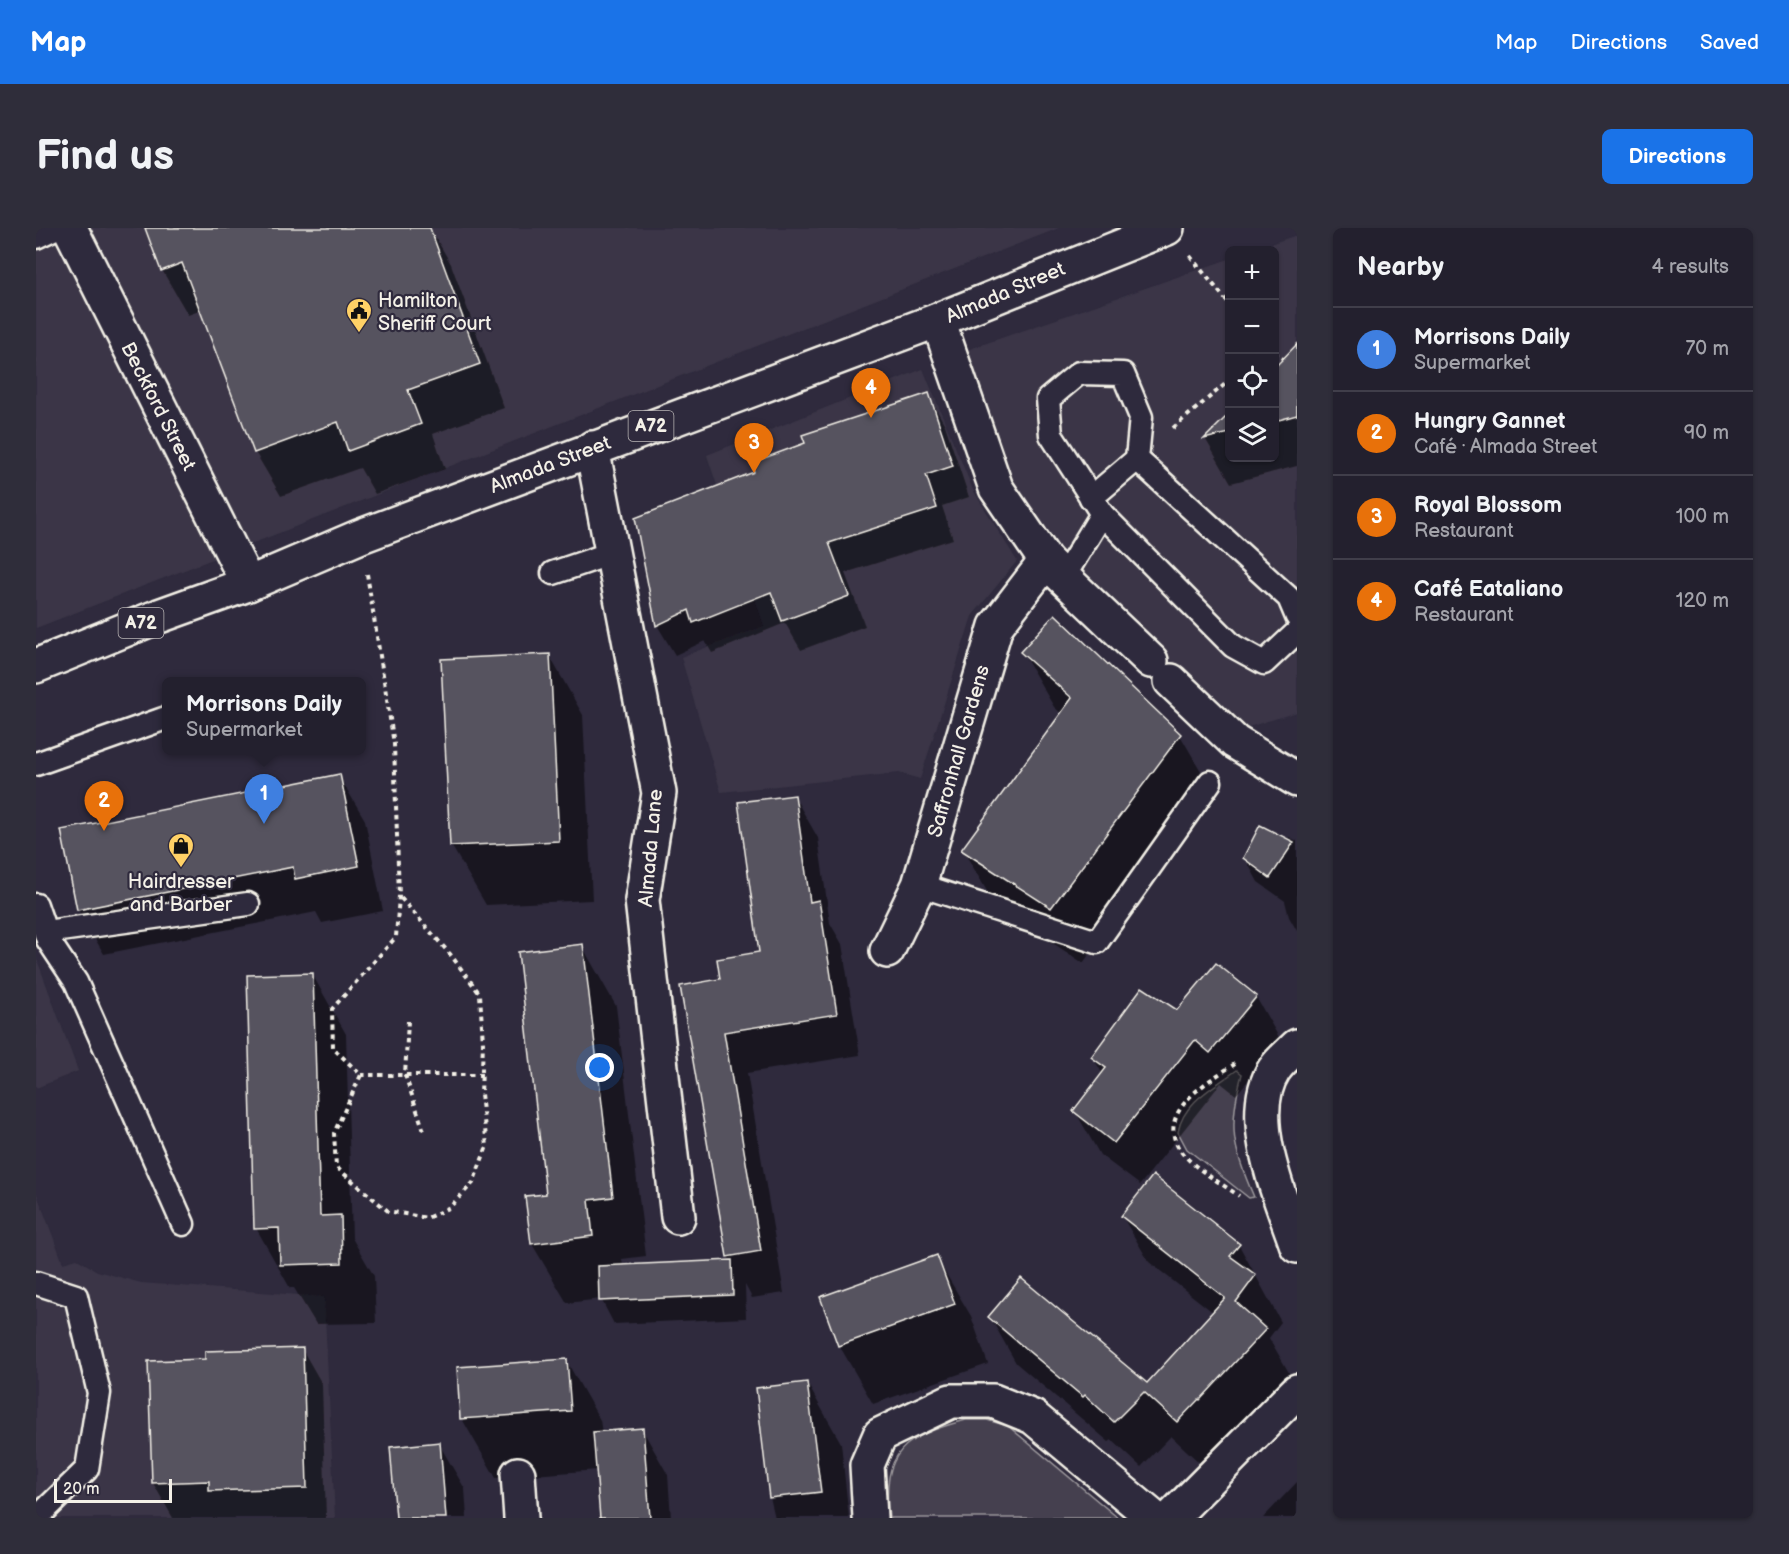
<!DOCTYPE html>
<meta charset="utf-8">
<style>
body{margin:0;font-family:"Balsamiq Sans",sans-serif;background:#2f2d3a;color:#f1f3f6}
.controls{position:absolute;right:18px;top:18px;display:grid;overflow:hidden;border-radius:9px;box-shadow:0 2px 4px #0004}
.controls button{width:54px;height:54px;display:grid;place-items:center;padding:0;border:0;border-bottom:2px solid #403e4a;background:#23202e;color:#f1f3f6;font:30px sans-serif}
.scale{position:absolute;left:18px;bottom:15px;width:118px;box-sizing:border-box;padding-left:6px;border:3px solid #f4f1e8;border-top:0;font-size:16px;line-height:21px;white-space:nowrap;color:#f4f1e8;-webkit-text-stroke:4px #2f2a3d;paint-order:stroke}
.you{position:absolute;left:564px;top:840px;width:21px;height:21px;margin:-15px;border:4px solid #fff;border-radius:50%;background:#1a73e8;box-shadow:0 0 0 9px #1a73e833}
.badge{display:grid;place-items:center;width:39px;height:39px;border-radius:50%;background:#1a73e8;color:#fff;font-size:20px;font-weight:700}
.pin{position:absolute;translate:-50% -50px;filter:drop-shadow(0 2px 3px #0008)}
.pin::after{content:'';position:absolute;top:32px;width:21px;height:18px;background:inherit;clip-path:polygon(0 0,100% 0,50% 100%)}
.popup{position:absolute;left:126px;top:449px;width:204px;height:78px;box-sizing:border-box;display:grid;place-content:center;border-radius:9px;background:#23202e;filter:drop-shadow(0 2px 4px #0005);font-size:20px;white-space:nowrap;color:#a3a3aa}
.popup b{font-size:22px;color:#f1f3f6}
.popup::after{content:'';position:absolute;left:50%;top:100%;margin-left:-12px;border:12px solid transparent;border-top-color:#23202e}
.list{margin:0;padding:0;list-style:none}
h2{display:flex;justify-content:space-between;align-items:center;height:78px;margin:0;padding:0 24px;font-size:26px}
h2 small{font-size:20px;font-weight:400;color:#a3a3aa}
.list li{display:grid;grid-template-columns:39px 1fr auto;gap:18px;align-items:center;box-sizing:border-box;height:84px;padding:0 24px;border-top:2px solid #403e4a}
.list b{display:block;font-size:22px;white-space:nowrap}
.list p{margin:0;font-size:20px;white-space:nowrap;color:#a3a3aa}
.list em{font-size:20px;font-style:normal;color:#a3a3aa}
.icon{flex:none;width:33px;height:33px;fill:none;stroke:currentColor;stroke-width:2;stroke-linecap:round;stroke-linejoin:round}
.map{position:relative;flex:none;width:1261px;height:1290px;overflow:hidden;border-radius:9px}
header{display:flex;align-items:center;gap:36px;box-sizing:border-box;height:84px;padding:0 30px;background:#1a73e8;color:#fff}
header strong{font-size:28px}
nav{display:flex;gap:33px;margin-inline-start:auto;font-size:21px}
.intro{display:flex;align-items:center;justify-content:space-between;box-sizing:border-box;height:144px;padding:0 36px}
h1{margin:0;font-size:42px}
.button{padding:15px 27px;border-radius:9px;background:#1a73e8;color:#fff;font-size:21px;font-weight:700}
main{display:flex;gap:36px;padding:0 36px}
aside{flex:1;background:#23202e;border-radius:9px;box-shadow:0 2px 4px #0004}
.map>svg:first-child{display:block}
.built{fill:#3b3647}
.green{fill:#454050;stroke:#9c989c;stroke-width:1.5}
.shadow{fill:#0007}
.building{fill:#56525f;stroke:#f4f1e8;stroke-width:1.5}
.lines{fill:none;stroke-linecap:round;stroke-linejoin:round}
.service-casing{stroke:#f4f1e8;stroke-width:27}
.minor-casing{stroke:#f4f1e8;stroke-width:38}
.primary-casing{stroke:#f4f1e8;stroke-width:38}
.path{stroke:#f4f1e8;stroke-width:4;stroke-dasharray:4.5 4.5;stroke-linecap:butt}
.service{stroke:#2f2a3d;stroke-width:22}
.minor{stroke:#2f2a3d;stroke-width:33}
.primary{stroke:#2f2a3d;stroke-width:33}
.labels{text-anchor:middle;stroke-width:4.5;stroke-linejoin:round;paint-order:stroke}
.shield{fill:#2f2a3d;stroke:#b9b5b5;stroke-width:1.5}
.shield-label{font-size:18px;font-weight:bold;fill:#f4f1e8}
.street-label{font-size:20px;fill:#f4f1e8;stroke:#2f2a3d}
.poi-label{font-size:20px;fill:#f4f1e8;stroke:#2f2a3d;text-anchor:start}
</style>
<header>
<strong>Map</strong>
<nav><a>Map</a><a>Directions</a><a>Saved</a></nav>
</header>
<div class="intro"><h1>Find us</h1><a class="button">Directions</a></div>
<main>
<div class="map">
<svg width="1261" height="1290" viewBox="0 0 1261 1290">
<rect width="100%" height="100%" fill="#2f2a3d"/>
<filter id="ink" filterUnits="userSpaceOnUse"><feTurbulence type="fractalNoise" baseFrequency=".0167" numOctaves="2"/><feDisplacementMap in="SourceGraphic" scale="12" xChannelSelector="R" yChannelSelector="G"/><feConvolveMatrix kernelMatrix="1 2 1 2 8 2 1 2 1" color-interpolation-filters="sRGB"/></filter>
<g filter="url(#ink)">
<g class="built">
<path d="M0 0H1023L0 400Z"/>
<path d="M1261 7V484L1209 500 1021 331 967 245 931 122 1193 31 1194 230H1238V22H1217Z"/>
<path d="M887 141 937 262 981 333 936 388 884 551 863 545 685 564 645 429 728 398 671 227Z"/>
<path d="M0 729 42 843 0 860Z"/>
<path d="M0 964 27 1035 41 1031 61 1043 105 1055 288 1069 299 1290H0Z"/>
</g>
<g class="green">
<path d="M1201 842 1206 846C1192 899 1196 919 1218 969L1213 970 1151 921 1142 904C1147 874 1178 859 1201 842Z"/>
<path d="M930 1192H951L972 1198 1082 1290H853C845 1223 869 1208 930 1192Z"/>
</g>
<g class="shadow">
<path d="M111 0H394L415 36 468 180 397 206 409 241 339 266 324 240 245 268 219 224 166 82 152 87 126 42Z"/>
<path d="M1261 119V238L1195 255 1170 212 1194 188V230H1238V142Z"/>
<path d="M892 167 909 197 933 269 906 278 917 311 809 345 829 398 765 422 749 395 676 425 669 413 639 427 621 397 720 245Z"/>
<path d="M986 424 1144 507 1176 562 1047 735 959 677 927 622 1026 486 1018 479Z"/>
<path d="M513 427 547 487 556 672 450 677 415 617Z"/>
<path d="M303 548 329 592 347 683 286 695 280 684 68 726 42 682Z"/>
<path d="M758 568 782 610 794 695 806 716 824 827 711 845 748 1065 716 1070 709 1057 710 1090 578 1096 565 1071 531 1075 496 1016 512 967 546 718 580 778 610 1028 586 1031 587 1038 695 1034 692 1028 686 753 725 725Z"/>
<path d="M1253 609 1261 613V703L1253 689 1249 673 1222 654 1209 630 1251 612Z"/>
<path d="M276 746 310 806 316 1010 338 1048 340 1095 280 1096 258 1060H254L220 1000Z"/>
<path d="M1220 769 1245 813 1200 867 1185 855 1104 957 1064 927 1039 883 1067 847 1057 829 1141 784Z"/>
<path d="M1086 988 1203 1017 1245 1094 1233 1110 1255 1148 1191 1217 1168 1239 1135 1208 1105 1239 1076 1212 1073 1214 980 1135 954 1089 1111 1157 1178 1085 1113 1034Z"/>
<path d="M900 1029 935 1088 952 1136 837 1176 803 1117Z"/>
<path d="M266 1121 286 1156 290 1290H137L117 1255 113 1135 171 1133Z"/>
<path d="M530 1132 564 1192 566 1205 606 1201 632 1247 635 1290H566L562 1242 460 1250 426 1191Z"/>
<path d="M771 1155 805 1215 813 1290H739L734 1269Z"/>
<path d="M403 1216 429 1261 431 1290H361Z"/>
<path d="M1261 1254V1290H1227Z"/>
</g>
<g class="building">
<path d="M109 0H394L444 136 372 162 385 196 312 223 302 194 218 225 146 35 125 43Z"/>
<path d="M1261 116V187L1239 193V139Z"/>
<path d="M893 165 917 238 890 247 901 280 793 315 813 368 746 393 735 364 657 395 653 382 620 398 599 290 718 244 715 235 769 215 766 207Z"/>
<path d="M1194 185V205L1168 211Z"/>
<path d="M1019 386 1145 506 1015 680 925 622 1036 470 984 424Z"/>
<path d="M514 426 523 613 414 618 405 431Z"/>
<path d="M304 546 323 638 259 651 257 639 41 682 25 602Z"/>
<path d="M759 567 774 674 783 672 801 786 688 804 725 1023 691 1029 644 758 684 751 681 731 723 724 702 574Z"/>
<path d="M1224 597 1258 614 1234 650 1207 630Z"/>
<path d="M547 716 577 969 553 972 557 1008 495 1016 489 968 510 966 482 724Z"/>
<path d="M1180 735 1221 768 1174 825 1159 812 1078 915 1037 883 1070 840 1055 829 1106 759 1141 782Z"/>
<path d="M277 745 284 988 305 987 306 1035 244 1037 243 1000 218 1001 211 747Z"/>
<path d="M1117 947 1204 1016 1194 1028 1220 1047 1200 1074 1230 1101 1164 1172 1163 1171 1141 1194 1108 1164 1078 1194 1049 1167 1047 1169 952 1089 985 1050 1111 1155 1189 1070 1085 988Z"/>
<path d="M901 1027 919 1076 802 1118 784 1069Z"/>
<path d="M696 1032 697 1067 563 1073 562 1038Z"/>
<path d="M267 1120 271 1260 173 1263V1253L116 1255 112 1133 169 1131V1123Z"/>
<path d="M531 1131 535 1183 424 1191 421 1139Z"/>
<path d="M771 1154 785 1264 733 1270 720 1160Z"/>
<path d="M607 1200 614 1290H564L557 1204Z"/>
<path d="M404 1214 410 1290H360L354 1219Z"/>
</g>
<g class="lines">
<defs>
<g id="service">
<path d="M0 9 19 0"/>
<path d="M1055 270 1101 231"/>
<path d="M517 345 576 325"/>
<path d="M1027 350 1066 286"/>
<path d="M1261 389 1253 370 1101 231 1105 189 1087 146 1043 145 1012 171 1015 207 1066 286 1197 418 1228 435 1261 404"/>
<path d="M0 536 130 490"/>
<path d="M883 657 1061 714 1174 554"/>
<path d="M0 677 12 712 40 754 147 996"/>
<path d="M10 704 212 676"/>
<path d="M0 1055 40 1068 63 1165 51 1241 6 1285 0 1286"/>
</g>
<g id="minor">
<path d="M34 0 212 356"/>
<path d="M902 92 960 260 1010 333 1115 433"/>
<path d="M556 220 623 565 606 672 642 989"/>
<path d="M1135 453 1199 514 1261 552"/>
<path d="M851 723 883 657 960 398 1010 333"/>
<path d="M1261 818C1254 825 1244 833 1238 842 1208 888 1245 971 1261 1018"/>
<path d="M482 1246 485 1290"/>
<path d="M834 1290 831 1237 844 1207 915 1173H957L997 1189 1118 1290"/>
<path d="M1135 1290 1261 1163"/>
</g>
<path id="primary" d="M0 438 123 388 212 356 325 308 902 92 1131 0"/>
</defs>
<use href="#service" class="service-casing"/>
<use href="#minor" class="minor-casing"/>
<use href="#primary" class="primary-casing"/>
<g class="path">
<path d="M1154 28 1194 77"/>
<path d="M1238 125 1247 131"/>
<path d="M1137 200 1194 152"/>
<path d="M331 346 358 516 363 668 360 709 296 781 297 820 325 847 298 905 300 939 352 983 391 990 414 979 437 955 451 918 445 866 447 815 444 766 414 726 363 668"/>
<path d="M372 793 369 847 389 906"/>
<path d="M1199 836C1170 854 1115 887 1147 926 1161 942 1185 955 1203 968"/>
<path d="M325 847H446"/>
</g>
<use href="#service" class="service"/>
<use href="#minor" class="minor"/>
<use href="#primary" class="primary"/>
</g>
</g>
<defs>
<symbol id="civic-pin" viewBox="-11 -11 22 30"><path d="M0 17L-7.5 6A9.5 9.5 0 1 1 7.5 6Z" fill="#ffd166" stroke="#2f2a3d"/><path d="M-.6-6.5H3V-4.5H.6V-3L4-1V1h2V6H-6V1h2V-1L-.6-3ZM-1.2 2.5V6h2.4V2.5Z" fill="#111"/></symbol>
<symbol id="shop-pin" viewBox="-11 -11 22 30"><path d="M0 17L-7.5 6A9.5 9.5 0 1 1 7.5 6Z" fill="#ffd166" stroke="#2f2a3d"/><path d="M-5-2.5h2.3a2.7 3.5 0 0 1 5.4 0H5L5.5 6h-11ZM-1.5-2.5h3a1.5 2.3 0 0 0-3 0Z" fill="#111"/></symbol>
</defs>
<g fill-rule="evenodd">
<use href="#civic-pin" x="308" y="68" width="30" height="40"/>
<use href="#shop-pin" x="130" y="603" width="30" height="40"/>
</g>
<g class="labels">
<g class="shield">
<rect x="592.5" y="183" width="45" height="30" rx="4.5"/>
<rect x="82.5" y="380" width="45" height="30" rx="4.5"/>
</g>
<g class="shield-label">
<text x="615" y="204">A72</text>
<text x="105" y="401">A72</text>
</g>
<g class="street-label">
<text transform="translate(969 64) rotate(-23)" y="7">Almada Street</text>
<text transform="translate(123 178) rotate(63)" y="7">Beckford Street</text>
<text transform="translate(514 236) rotate(-21)" y="7">Almada Street</text>
<text transform="translate(922 523) rotate(-74)" y="7">Saffronhall Gardens</text>
<text transform="translate(614 620) rotate(-85)" y="7">Almada Lane</text>
</g>
<g class="poi-label">
<text x="342" y="79">Hamilton<tspan x="342" dy="23">Sheriff Court</tspan></text>
<text x="145" y="660" text-anchor="middle">Hairdresser<tspan x="145" dy="23">and Barber</tspan></text>
</g>
</g>
</svg>
<div class="controls">
<button>+</button>
<button>−</button>
<button><svg class="icon" aria-label="locate" viewBox="0 0 24 24"><circle cx="12" cy="12" r="6"/><path d="M12 2v4M12 18v4M2 12h4M18 12h4"/></svg></button>
<button><svg class="icon" aria-label="layers" viewBox="0 0 24 24"><path d="M12 4l9 5-9 5-9-5zM3 14l9 5 9-5"/></svg></button>
</div>
<div class="scale">20 m</div>
<div class="you"></div>
<div class="pin badge" style="left:228px;top:596px;background:#3f7fe0">1</div>
<div class="popup"><b>Morrisons Daily</b>Supermarket</div>
<div class="pin badge" style="left:68px;top:603px;background:#e8710a">2</div>
<div class="pin badge" style="left:718px;top:245px;background:#e8710a">3</div>
<div class="pin badge" style="left:835px;top:190px;background:#e8710a">4</div>
</div>
<aside>
<h2>Nearby<small>4 results</small></h2>
<ul class="list">
<li><span class="badge" style="background:#3f7fe0">1</span><div><b>Morrisons Daily</b><p>Supermarket</p></div><em>70 m</em></li>
<li><span class="badge" style="background:#e8710a">2</span><div><b>Hungry Gannet</b><p>Café · Almada Street</p></div><em>90 m</em></li>
<li><span class="badge" style="background:#e8710a">3</span><div><b>Royal Blossom</b><p>Restaurant</p></div><em>100 m</em></li>
<li><span class="badge" style="background:#e8710a">4</span><div><b>Café Eataliano</b><p>Restaurant</p></div><em>120 m</em></li>
</ul>
</aside>
</main>
